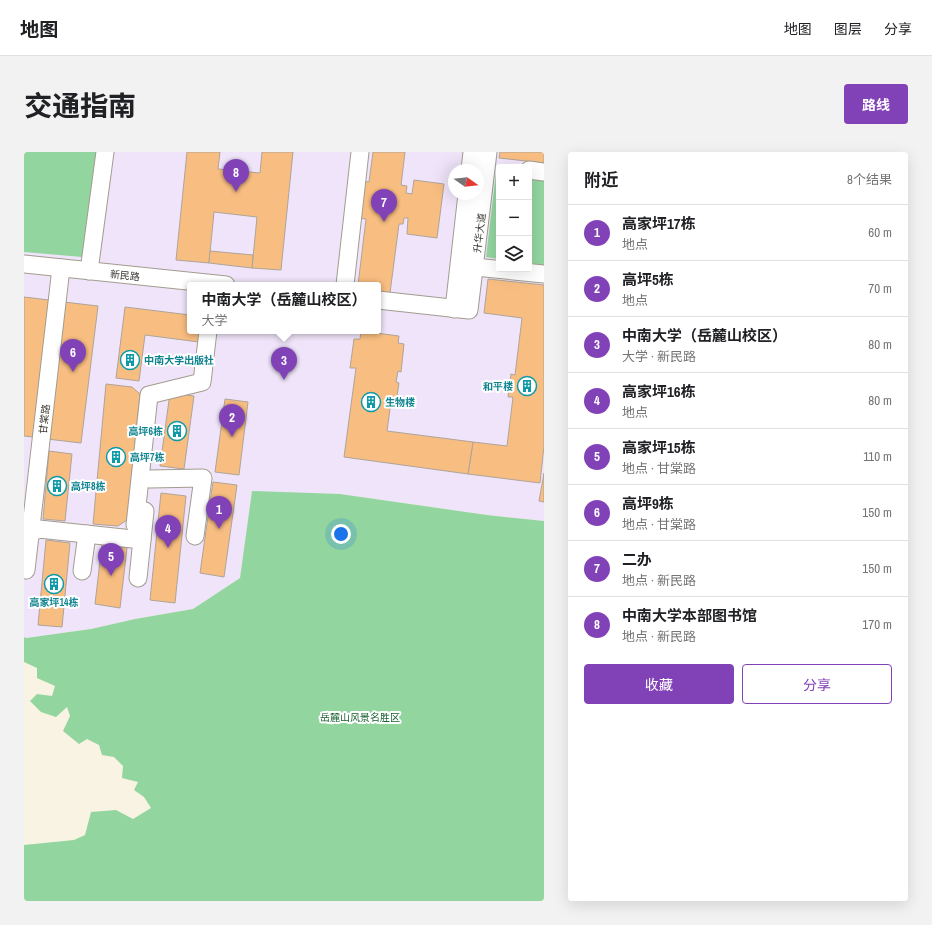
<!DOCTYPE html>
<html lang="zh">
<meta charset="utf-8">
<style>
body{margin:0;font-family:"Archivo Narrow","Noto Sans SC",sans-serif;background:#f2f2f2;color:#202124}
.controls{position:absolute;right:12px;top:12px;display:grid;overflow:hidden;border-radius:4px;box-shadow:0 4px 16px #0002}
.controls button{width:36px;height:36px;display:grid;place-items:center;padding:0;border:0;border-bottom:1px solid #e0e0e0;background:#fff;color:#202124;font:20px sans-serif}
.compass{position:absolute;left:424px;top:12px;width:36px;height:36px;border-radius:50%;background:#fff;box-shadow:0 4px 16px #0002;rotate:104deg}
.you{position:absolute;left:317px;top:382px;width:14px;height:14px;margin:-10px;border:3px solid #fff;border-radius:50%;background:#1a73e8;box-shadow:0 0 0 6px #1a73e833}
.badge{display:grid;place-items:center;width:26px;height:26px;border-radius:50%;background:#8142b7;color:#fff;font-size:13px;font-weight:700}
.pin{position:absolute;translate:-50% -33px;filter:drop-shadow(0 1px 2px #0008)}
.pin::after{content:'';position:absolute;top:21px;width:14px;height:12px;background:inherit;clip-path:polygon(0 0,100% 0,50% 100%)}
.popup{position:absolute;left:163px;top:130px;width:194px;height:52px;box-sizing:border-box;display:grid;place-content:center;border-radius:4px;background:#fff;filter:drop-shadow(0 1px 3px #0005);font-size:13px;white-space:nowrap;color:#757577}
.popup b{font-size:15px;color:#202124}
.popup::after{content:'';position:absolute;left:50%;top:100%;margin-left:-8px;border:8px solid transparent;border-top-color:#fff}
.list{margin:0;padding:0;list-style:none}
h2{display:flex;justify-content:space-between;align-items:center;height:52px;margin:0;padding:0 16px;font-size:17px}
h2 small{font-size:13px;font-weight:400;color:#757577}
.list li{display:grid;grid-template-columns:26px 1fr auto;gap:12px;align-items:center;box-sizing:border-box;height:56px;padding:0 16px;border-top:1px solid #e0e0e0}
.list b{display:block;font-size:15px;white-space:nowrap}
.list p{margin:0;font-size:13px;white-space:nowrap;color:#757577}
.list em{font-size:13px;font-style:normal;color:#757577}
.actions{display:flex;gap:8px;padding:12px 16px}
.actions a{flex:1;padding:9px 0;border:1px solid #8142b7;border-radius:4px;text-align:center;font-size:14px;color:#8142b7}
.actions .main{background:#8142b7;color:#fff}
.icon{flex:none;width:22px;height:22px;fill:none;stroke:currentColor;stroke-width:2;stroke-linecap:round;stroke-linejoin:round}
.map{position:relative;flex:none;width:520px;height:749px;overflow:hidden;border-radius:4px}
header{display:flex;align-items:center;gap:24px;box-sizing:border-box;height:56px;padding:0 20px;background:#fff;border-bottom:1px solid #e0e0e0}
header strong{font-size:19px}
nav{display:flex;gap:22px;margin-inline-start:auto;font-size:14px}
.intro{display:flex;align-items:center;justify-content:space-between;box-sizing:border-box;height:96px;padding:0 24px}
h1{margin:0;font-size:28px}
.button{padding:10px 18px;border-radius:4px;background:#8142b7;color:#fff;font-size:14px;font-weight:700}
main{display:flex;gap:24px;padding:0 24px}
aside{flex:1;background:#fff;border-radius:4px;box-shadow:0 4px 16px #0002}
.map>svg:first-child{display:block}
.education{fill:#efe4f9;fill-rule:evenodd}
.green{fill:#93d59f}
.building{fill:#f8bd81;stroke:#afa499}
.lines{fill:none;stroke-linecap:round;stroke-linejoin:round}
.minor-casing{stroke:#a29c8f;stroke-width:19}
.minor{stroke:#fff;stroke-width:17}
.labels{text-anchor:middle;stroke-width:4;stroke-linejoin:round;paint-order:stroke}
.street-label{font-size:10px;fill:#3c3a34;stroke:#fff}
.culture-label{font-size:10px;font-weight:bold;fill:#0d838f;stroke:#fff;text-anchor:start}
.park-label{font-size:10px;fill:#175f2d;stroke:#fff}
</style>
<header>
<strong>地图</strong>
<nav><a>地图</a><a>图层</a><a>分享</a></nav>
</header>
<div class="intro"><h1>交通指南</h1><a class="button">路线</a></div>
<main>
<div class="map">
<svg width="520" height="749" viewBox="0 0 520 749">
<rect width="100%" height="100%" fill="#f9f3e4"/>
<path class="education" d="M0 0H520V369L464 363 316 342 228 340 216 426 169 457 111 467 67 477 2 486 0 485ZM475 15H505V117H475ZM430 18H454V42H430ZM166 133H354V179H166Z"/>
<g class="green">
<path d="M0 0H72L58 105 0 100Z"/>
<path d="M472 21H475V107L462 105Z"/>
<path d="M505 25 520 26V113L505 111Z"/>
<path d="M228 339 316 342 463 363 520 369V749H0V693L50 688 61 683 67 660 92 658 109 667 127 656 120 645 110 638 114 630 98 626 99 614 90 605 78 603 75 593 63 587 55 592 39 579 46 564 43 555 32 565 17 560 6 549 13 542 28 544 31 534 13 526V516L0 510V485L2 486 67 477 111 467 169 457 216 426Z"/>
</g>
<g class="building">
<path d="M163 0H196L194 17 236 21 238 0H269L257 118 228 116 233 65 190 60 185 111 152 108Z"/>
<path d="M349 0H381L377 33 383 34 382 41 388 42 390 28 420 32 413 86 383 82 384 66H380L379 72H375L366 141 354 140V133H334L342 67 334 66 339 29 345 30Z"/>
<path d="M476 0H520V11L475 6Z"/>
<path d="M186 99 229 103 228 116 185 111Z"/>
<path d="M464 127 520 133V294L516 331 444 322 449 290 483 294 489 245H484L487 222 491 223 498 166 460 161Z"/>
<path d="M0 145 25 148 9 285 0 284Z"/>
<path d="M40 150 74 154 57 291 23 287Z"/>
<path d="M101 155 166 163V179H177L175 190 121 183 115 229 92 226Z"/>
<path d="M337 179 375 184 374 191 380 192 377 220 374 219 372 230 375 231 372 251 367 250 363 279 449 290 444 322 320 305 332 216H326L330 187H336Z"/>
<path d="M82 232 108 235 116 242 103 368 94 374 69 372Z"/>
<path d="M146 241 170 244 160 317 136 314Z"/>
<path d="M201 247 224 250 215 323 191 320Z"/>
<path d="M25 299 48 302 41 369 19 367Z"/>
<path d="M520 321V350L515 349Z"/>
<path d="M189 330 213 333 200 425 176 421Z"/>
<path d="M137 341 162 344 151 451 126 448Z"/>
<path d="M22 388 46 391 38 475 14 473Z"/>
<path d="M78 392 103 396 96 456 71 452Z"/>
</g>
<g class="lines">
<defs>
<g id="minor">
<path d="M446 18 448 0"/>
<path d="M505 18 520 20"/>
<path d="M0 112 202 133"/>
<path d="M441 114 520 122"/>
<path d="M65 119 81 0"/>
<path d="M321 133 336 0"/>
<path d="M354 148 445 158 464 0"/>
<path d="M430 157 443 42"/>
<path d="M125 327 179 326 171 384"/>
<path d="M111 373 125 243 178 230 184 179"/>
<path d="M0 384 15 377 118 388"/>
<path d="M2 418 37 116"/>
<path d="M58 419 63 382"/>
<path d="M114 426 121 359"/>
</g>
</defs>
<use href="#minor" class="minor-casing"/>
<use href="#minor" class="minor"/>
</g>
<defs>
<symbol id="building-ring" viewBox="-11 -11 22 22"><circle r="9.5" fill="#fff" stroke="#0f9aa8" stroke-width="1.5"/><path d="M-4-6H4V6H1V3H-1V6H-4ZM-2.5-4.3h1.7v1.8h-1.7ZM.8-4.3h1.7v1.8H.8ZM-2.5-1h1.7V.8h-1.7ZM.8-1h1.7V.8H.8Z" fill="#0f9aa8"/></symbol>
</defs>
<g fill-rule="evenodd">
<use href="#building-ring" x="95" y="197" width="22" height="22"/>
<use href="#building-ring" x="492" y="223" width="22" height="22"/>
<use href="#building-ring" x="336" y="239" width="22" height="22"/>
<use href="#building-ring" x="142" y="268" width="22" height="22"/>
<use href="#building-ring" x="81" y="294" width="22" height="22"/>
<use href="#building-ring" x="22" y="323" width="22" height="22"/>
<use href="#building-ring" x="19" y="421" width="22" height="22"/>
</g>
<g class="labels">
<g class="street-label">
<text transform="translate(455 81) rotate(-83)" y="4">升华大道</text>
<text transform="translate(101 123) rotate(6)" y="4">新民路</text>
<text transform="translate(20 267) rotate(-83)" y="4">甘棠路</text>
</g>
<g class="culture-label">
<text x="120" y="212">中南大学出版社</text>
<text x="489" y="238" text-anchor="end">和平楼</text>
<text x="361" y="254">生物楼</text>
<text x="139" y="283" text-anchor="end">高坪6栋</text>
<text x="106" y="309">高坪7栋</text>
<text x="47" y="338">高坪8栋</text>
<text x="30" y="454" text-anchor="middle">高家坪14栋</text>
</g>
<g class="park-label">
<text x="336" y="569">岳麓山风景名胜区</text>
</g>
</g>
</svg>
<div class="controls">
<button>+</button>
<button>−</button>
<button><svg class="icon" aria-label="layers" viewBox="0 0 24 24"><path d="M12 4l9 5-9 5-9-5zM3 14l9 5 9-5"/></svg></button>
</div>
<svg class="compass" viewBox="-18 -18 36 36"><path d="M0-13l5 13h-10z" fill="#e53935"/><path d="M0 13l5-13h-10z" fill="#757577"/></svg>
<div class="you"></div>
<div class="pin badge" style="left:195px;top:377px">1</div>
<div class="pin badge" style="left:208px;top:285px">2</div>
<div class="pin badge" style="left:260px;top:228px">3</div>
<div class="popup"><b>中南大学（岳麓山校区）</b>大学</div>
<div class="pin badge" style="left:144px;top:396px">4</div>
<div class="pin badge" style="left:87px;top:424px">5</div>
<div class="pin badge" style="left:49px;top:220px">6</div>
<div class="pin badge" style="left:360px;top:70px">7</div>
<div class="pin badge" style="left:212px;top:40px">8</div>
</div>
<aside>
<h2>附近<small>8个结果</small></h2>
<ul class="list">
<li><span class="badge">1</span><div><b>高家坪17栋</b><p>地点</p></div><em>60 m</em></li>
<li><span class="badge">2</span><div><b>高坪5栋</b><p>地点</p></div><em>70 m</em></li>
<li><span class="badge">3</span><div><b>中南大学（岳麓山校区）</b><p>大学 · 新民路</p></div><em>80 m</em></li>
<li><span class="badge">4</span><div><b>高家坪16栋</b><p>地点</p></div><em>80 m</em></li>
<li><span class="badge">5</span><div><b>高家坪15栋</b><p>地点 · 甘棠路</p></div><em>110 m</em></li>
<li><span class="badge">6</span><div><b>高坪9栋</b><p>地点 · 甘棠路</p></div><em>150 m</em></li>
<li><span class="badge">7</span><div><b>二办</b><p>地点 · 新民路</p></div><em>150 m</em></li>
<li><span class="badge">8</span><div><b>中南大学本部图书馆</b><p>地点 · 新民路</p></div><em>170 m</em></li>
</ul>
<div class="actions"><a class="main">收藏</a><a>分享</a></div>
</aside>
</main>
